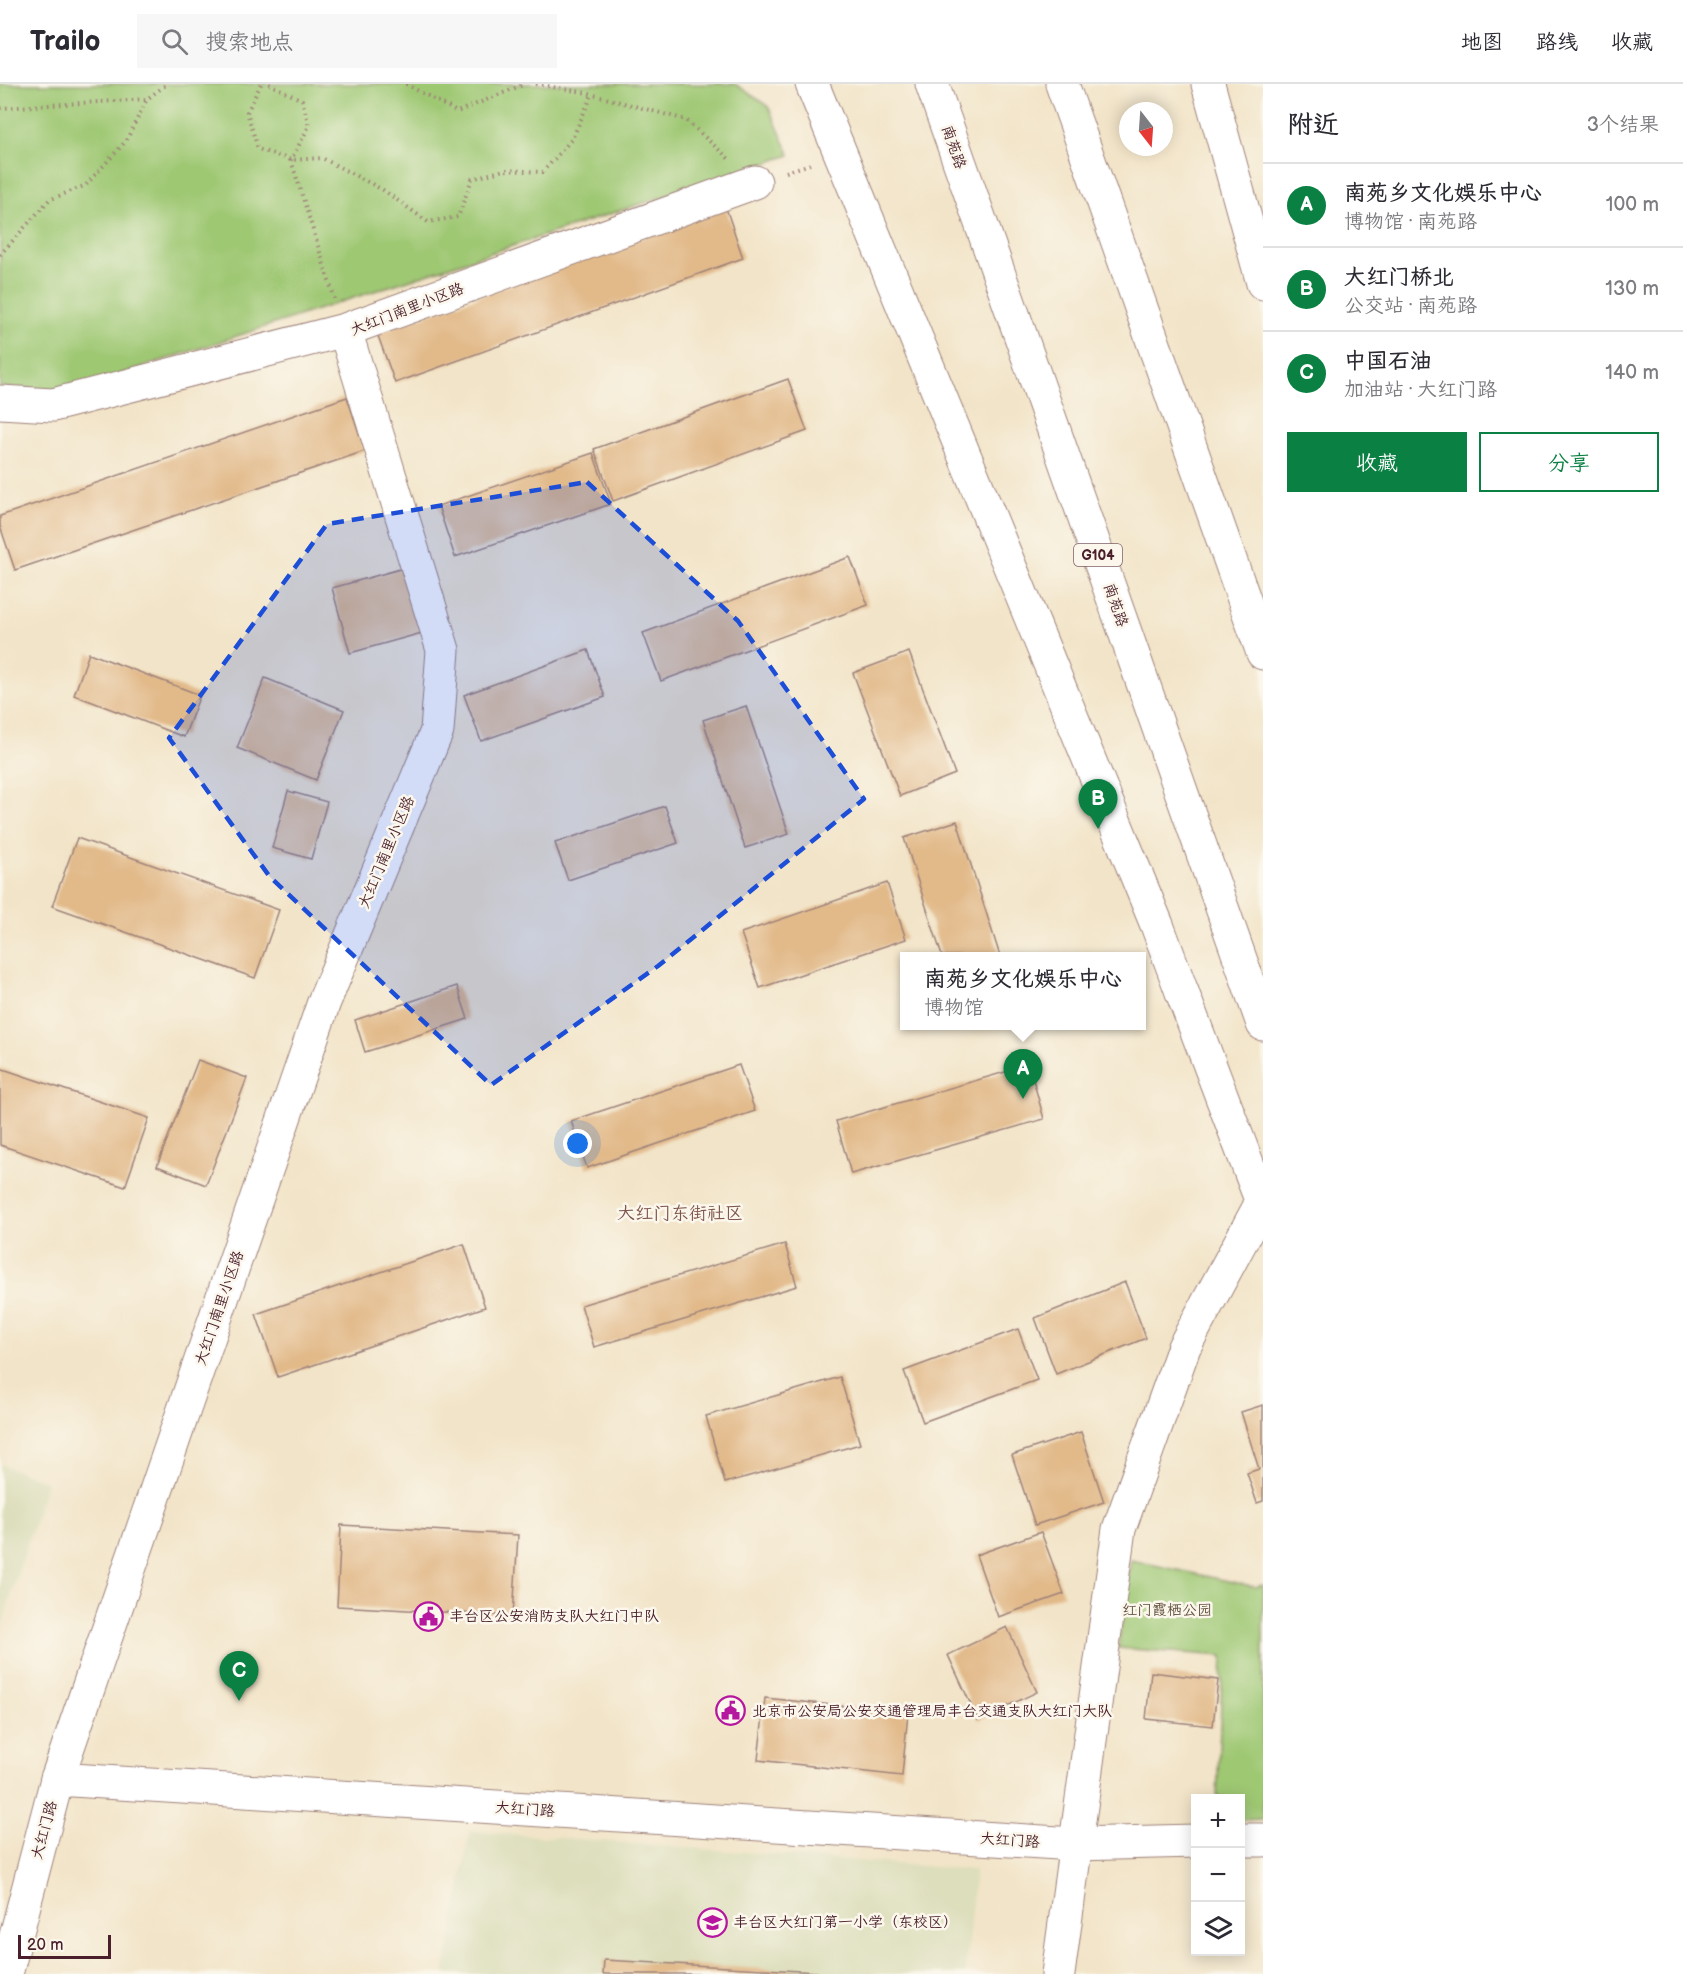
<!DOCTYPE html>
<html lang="zh">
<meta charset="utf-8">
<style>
body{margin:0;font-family:"Balsamiq Sans","LXGW WenKai TC",sans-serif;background:#f7f7f7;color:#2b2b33}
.controls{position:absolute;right:18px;bottom:18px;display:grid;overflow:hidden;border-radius:0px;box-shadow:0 3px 15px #0003}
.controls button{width:54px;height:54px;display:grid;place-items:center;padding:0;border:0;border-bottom:2px solid #e1e1e2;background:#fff;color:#2b2b33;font:30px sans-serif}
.compass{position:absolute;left:1119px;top:18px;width:54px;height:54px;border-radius:50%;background:#fff;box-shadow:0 3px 15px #0003;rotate:163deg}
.scale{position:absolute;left:18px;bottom:15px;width:93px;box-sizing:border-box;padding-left:6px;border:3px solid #4a1f2b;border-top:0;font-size:16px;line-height:21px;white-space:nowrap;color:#4a1f2b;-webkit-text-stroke:4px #fbf7ec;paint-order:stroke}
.you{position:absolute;left:578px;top:1060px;width:21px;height:21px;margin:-15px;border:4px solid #fff;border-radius:50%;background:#1a73e8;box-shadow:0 0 0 9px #1a73e833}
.badge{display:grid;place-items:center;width:39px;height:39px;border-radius:50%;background:#0b8043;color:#fff;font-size:20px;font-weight:700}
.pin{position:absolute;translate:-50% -50px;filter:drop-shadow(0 2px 3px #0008)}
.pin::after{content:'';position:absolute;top:32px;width:21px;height:18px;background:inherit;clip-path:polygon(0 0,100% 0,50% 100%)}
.popup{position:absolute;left:900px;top:868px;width:246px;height:78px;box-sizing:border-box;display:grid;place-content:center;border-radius:0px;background:#fff;filter:drop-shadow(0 2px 4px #0005);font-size:20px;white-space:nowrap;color:#7c7c81}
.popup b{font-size:22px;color:#2b2b33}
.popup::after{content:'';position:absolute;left:50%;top:100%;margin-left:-12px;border:12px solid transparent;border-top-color:#fff}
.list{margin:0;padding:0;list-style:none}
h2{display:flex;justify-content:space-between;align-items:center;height:78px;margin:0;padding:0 24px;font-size:26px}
h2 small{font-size:20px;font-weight:400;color:#7c7c81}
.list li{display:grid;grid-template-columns:39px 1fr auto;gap:18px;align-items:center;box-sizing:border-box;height:84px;padding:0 24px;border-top:2px solid #e1e1e2}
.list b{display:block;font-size:22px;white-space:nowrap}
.list p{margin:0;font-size:20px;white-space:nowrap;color:#7c7c81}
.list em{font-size:20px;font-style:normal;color:#7c7c81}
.actions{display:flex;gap:12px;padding:18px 24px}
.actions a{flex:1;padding:14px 0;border:2px solid #0b8043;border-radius:0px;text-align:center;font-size:21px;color:#0b8043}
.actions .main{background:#0b8043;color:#fff}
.icon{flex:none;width:33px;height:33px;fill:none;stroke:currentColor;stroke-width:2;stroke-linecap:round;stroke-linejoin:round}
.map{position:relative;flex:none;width:1263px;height:1890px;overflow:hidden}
header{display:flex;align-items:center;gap:36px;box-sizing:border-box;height:84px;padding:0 30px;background:#fff;border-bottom:2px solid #e1e1e2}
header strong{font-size:28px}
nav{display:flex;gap:33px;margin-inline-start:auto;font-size:21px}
.search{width:420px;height:54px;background:#f7f7f7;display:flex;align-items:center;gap:15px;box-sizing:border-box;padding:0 21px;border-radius:0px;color:#7c7c81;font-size:22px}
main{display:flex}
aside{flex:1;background:#fff}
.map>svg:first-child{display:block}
.built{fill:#dddebc}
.green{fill:#9fc873;stroke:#74744f;stroke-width:1.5}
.building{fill:#e2ba8a}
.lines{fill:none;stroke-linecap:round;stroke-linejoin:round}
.minor-casing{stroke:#9e827a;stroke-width:35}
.tertiary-casing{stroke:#9e827a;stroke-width:35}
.secondary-casing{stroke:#9e827a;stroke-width:35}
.trunk-casing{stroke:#9e827a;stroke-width:35}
.path{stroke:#9e827a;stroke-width:4;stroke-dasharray:1.5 4.5;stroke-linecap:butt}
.minor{stroke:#fff;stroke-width:33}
.tertiary{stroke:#fff;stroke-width:33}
.secondary{stroke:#fff;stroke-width:33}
.trunk{stroke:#fff;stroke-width:33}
.marked{fill:#1d4ed8;fill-opacity:0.2;stroke:#1d4ed8;stroke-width:4.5;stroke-dasharray:12 8;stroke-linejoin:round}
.labels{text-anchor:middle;stroke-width:5;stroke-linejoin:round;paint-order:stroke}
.shield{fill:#fbf7ec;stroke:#7f6065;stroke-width:1.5}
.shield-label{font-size:14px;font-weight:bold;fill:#4a1f2b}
.street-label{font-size:15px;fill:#4a1f2b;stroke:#fbf7ec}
.park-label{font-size:15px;fill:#645241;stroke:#fbf7ec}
.poi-label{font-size:15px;fill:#4a1f2b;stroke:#fbf7ec;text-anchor:start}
.quarter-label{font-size:18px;fill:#7f554c;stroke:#fbf7ec}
</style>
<header>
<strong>Trailo</strong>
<div class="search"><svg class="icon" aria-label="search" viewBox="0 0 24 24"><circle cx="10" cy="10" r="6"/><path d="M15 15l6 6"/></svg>搜索地点</div>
<nav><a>地图</a><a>路线</a><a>收藏</a></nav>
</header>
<main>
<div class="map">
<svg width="1263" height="1890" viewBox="0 0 1263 1890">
<rect width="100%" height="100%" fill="#fbf7ec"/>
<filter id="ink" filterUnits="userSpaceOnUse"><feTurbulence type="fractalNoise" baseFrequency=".0167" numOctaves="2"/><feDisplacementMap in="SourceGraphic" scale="12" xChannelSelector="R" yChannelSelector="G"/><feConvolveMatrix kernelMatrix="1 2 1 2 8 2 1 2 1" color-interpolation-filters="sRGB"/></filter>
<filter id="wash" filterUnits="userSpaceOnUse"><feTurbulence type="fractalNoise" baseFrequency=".008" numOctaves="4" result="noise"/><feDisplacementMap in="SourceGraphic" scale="24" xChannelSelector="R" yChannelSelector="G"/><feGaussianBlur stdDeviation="1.35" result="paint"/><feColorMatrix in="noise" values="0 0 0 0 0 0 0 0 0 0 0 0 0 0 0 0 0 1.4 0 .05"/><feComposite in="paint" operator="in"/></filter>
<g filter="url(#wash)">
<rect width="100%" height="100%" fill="#f2e4c8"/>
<g class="built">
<path d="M0 1380 47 1398 0 1547Z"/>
<path d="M470 1747 975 1786 965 1890H444Z"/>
</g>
<g class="green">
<path d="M0 0H735L768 22 790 71 69 307 0 303Z"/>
<path d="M1131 1476 1256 1503 1263 1501V1735L1241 1736 1240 1714H1217L1223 1572 1118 1564Z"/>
</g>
<g id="blocks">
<g class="building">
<path d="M726 124 743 174 395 299 377 249Z"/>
<path d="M788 295 807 347 613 417 594 365Z"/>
<path d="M347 313 365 367 15 486 0 442V432Z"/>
<path d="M593 369 611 420 455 473 438 422Z"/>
<path d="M850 473 868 521 661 597 643 549Z"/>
<path d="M411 482 429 547 350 569 332 504Z"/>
<path d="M588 566 605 613 481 657 464 611Z"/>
<path d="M909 568 955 690 900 712 853 589Z"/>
<path d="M89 569 200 611 184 653 74 611Z"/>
<path d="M265 594 344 626 316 696 237 664Z"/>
<path d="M746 622 789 750 745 764 703 636Z"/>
<path d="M288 707 327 718 311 775 272 764Z"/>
<path d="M665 722 678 759 568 796 555 759Z"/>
<path d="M957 737 1000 872H942L904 754Z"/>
<path d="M77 754 279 826 255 894 52 822Z"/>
<path d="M887 799 906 855 760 904 741 849Z"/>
<path d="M457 902 468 935 365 968 355 936Z"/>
<path d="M198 976 247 994 206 1101 157 1082Z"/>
<path d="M739 981 755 1027 587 1084 571 1037Z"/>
<path d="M1029 981 1044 1035 851 1090 836 1037Z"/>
<path d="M0 984 149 1034 125 1103 0 1061Z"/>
<path d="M464 1160 485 1223 278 1293 256 1230Z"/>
<path d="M785 1160 797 1202 594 1263 581 1221Z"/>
<path d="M1125 1198 1146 1254 1056 1290 1035 1234Z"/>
<path d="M1018 1245 1037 1296 923 1338 904 1287Z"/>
<path d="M840 1293 860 1360 725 1399 706 1332Z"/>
<path d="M1263 1321V1417L1257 1419 1247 1389 1259 1385 1241 1328Z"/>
<path d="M1081 1348 1104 1418 1035 1441 1012 1371Z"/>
<path d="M341 1441 518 1451 513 1532 337 1522Z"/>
<path d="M1041 1448 1064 1510 998 1533 976 1471Z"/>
<path d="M1007 1543 1037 1608 978 1636 948 1571Z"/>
<path d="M1151 1588 1218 1596 1213 1642 1146 1635Z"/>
<path d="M765 1614 908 1629 902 1692 758 1676Z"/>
<path d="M604 1876 817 1888V1890H603Z"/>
</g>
</g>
</g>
<g filter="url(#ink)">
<use href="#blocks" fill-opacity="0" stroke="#9e827a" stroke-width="1.5"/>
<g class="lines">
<defs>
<g id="minor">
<path d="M0 318 53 321 345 246"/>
<path d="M57 1695 324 918 437 647 443 566 345 246 755 98"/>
</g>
<g id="tertiary">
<path d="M1182 908 1263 1121"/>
<path d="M1240 1756H1263"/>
<path d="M6 1890 57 1695 1074 1760 1196 1757"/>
<path d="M1058 1890 1119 1445 1184 1263 1262 1118"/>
</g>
<g id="secondary">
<path d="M812 0 1157 841 1182 908"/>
<path d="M1208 0 1263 199"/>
</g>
<g id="trunk">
<path d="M932 0 1263 940"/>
<path d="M1062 0 1263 569"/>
</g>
</defs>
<use href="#minor" class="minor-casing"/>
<use href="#tertiary" class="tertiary-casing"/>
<use href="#secondary" class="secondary-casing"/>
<use href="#trunk" class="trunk-casing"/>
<g class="path">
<path d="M261 0 247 28 258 65 291 76 322 74 383 106 428 138 458 133 472 95 504 86 543 88 572 55 592 11"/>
<path d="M269 0 302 16 309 42 291 76 335 216"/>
<path d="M406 0 457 28 525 0"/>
<path d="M536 0 587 9 686 36 729 75"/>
<path d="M0 24 147 15 167 0"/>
<path d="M786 88 810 80"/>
<path d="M0 171 49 116 86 101 126 57 147 15"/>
</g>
<use href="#minor" class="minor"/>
<use href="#tertiary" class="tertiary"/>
<use href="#secondary" class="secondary"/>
<use href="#trunk" class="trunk"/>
</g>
</g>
<path class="marked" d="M587 398 738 537 864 715 658 882 491 1001 270 793 169 654 327 440Z"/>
<defs>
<symbol id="civic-ring" viewBox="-11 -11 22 22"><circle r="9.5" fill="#fbf7ec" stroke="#b5179e" stroke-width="1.5"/><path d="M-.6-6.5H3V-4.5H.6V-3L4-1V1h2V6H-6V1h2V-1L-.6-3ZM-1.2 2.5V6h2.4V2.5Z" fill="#b5179e"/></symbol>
<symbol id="school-ring" viewBox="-11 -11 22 22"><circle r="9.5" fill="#fbf7ec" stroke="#b5179e" stroke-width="1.5"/><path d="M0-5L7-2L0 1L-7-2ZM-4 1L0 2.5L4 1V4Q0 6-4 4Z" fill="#b5179e"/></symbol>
</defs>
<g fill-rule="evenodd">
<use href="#civic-ring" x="412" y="1516" width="33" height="33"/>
<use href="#civic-ring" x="714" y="1610" width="33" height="33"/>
<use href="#school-ring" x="696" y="1822" width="33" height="33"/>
</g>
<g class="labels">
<rect class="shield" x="1074" y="460" width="48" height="22" rx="4.5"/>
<g class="shield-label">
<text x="1098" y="476">G104</text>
</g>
<g class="street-label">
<text transform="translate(954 63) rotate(71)" y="5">南苑路</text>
<text transform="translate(407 225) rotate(-21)" y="5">大红门南里小区路</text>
<text transform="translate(1116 521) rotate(71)" y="5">南苑路</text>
<text transform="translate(386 768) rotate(-67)" y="5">大红门南里小区路</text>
<text transform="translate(219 1224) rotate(-71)" y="5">大红门南里小区路</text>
<text transform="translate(525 1725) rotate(4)" y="5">大红门路</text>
<text transform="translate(44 1746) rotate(-75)" y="5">大红门路</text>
<text transform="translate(1010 1756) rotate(4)" y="5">大红门路</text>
</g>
<g class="park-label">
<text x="1167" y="1531">红门霞栖公园</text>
</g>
<g class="poi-label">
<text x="449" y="1537">丰台区公安消防支队大红门中队</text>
<text x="752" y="1632">北京市公安局公安交通管理局丰台交通支队大红门大队</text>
<text x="733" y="1843">丰台区大红门第一小学（东校区）</text>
</g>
<g class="quarter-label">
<text x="680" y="1135">大红门东街社区</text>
</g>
</g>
</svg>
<div class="controls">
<button>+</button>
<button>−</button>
<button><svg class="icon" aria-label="layers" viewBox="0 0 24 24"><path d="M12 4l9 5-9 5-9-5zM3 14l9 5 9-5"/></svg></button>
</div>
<svg class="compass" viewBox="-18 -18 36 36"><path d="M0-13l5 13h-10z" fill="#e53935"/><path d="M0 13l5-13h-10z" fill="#7c7c81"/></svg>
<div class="scale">20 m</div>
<div class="you"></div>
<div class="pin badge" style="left:1023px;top:1015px">A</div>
<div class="popup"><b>南苑乡文化娱乐中心</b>博物馆</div>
<div class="pin badge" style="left:1098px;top:745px">B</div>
<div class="pin badge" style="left:239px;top:1617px">C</div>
</div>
<aside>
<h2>附近<small>3个结果</small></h2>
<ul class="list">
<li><span class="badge">A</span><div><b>南苑乡文化娱乐中心</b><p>博物馆 · 南苑路</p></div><em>100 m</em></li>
<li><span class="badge">B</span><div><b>大红门桥北</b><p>公交站 · 南苑路</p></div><em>130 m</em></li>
<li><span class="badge">C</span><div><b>中国石油</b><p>加油站 · 大红门路</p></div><em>140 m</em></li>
</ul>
<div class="actions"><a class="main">收藏</a><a>分享</a></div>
</aside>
</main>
